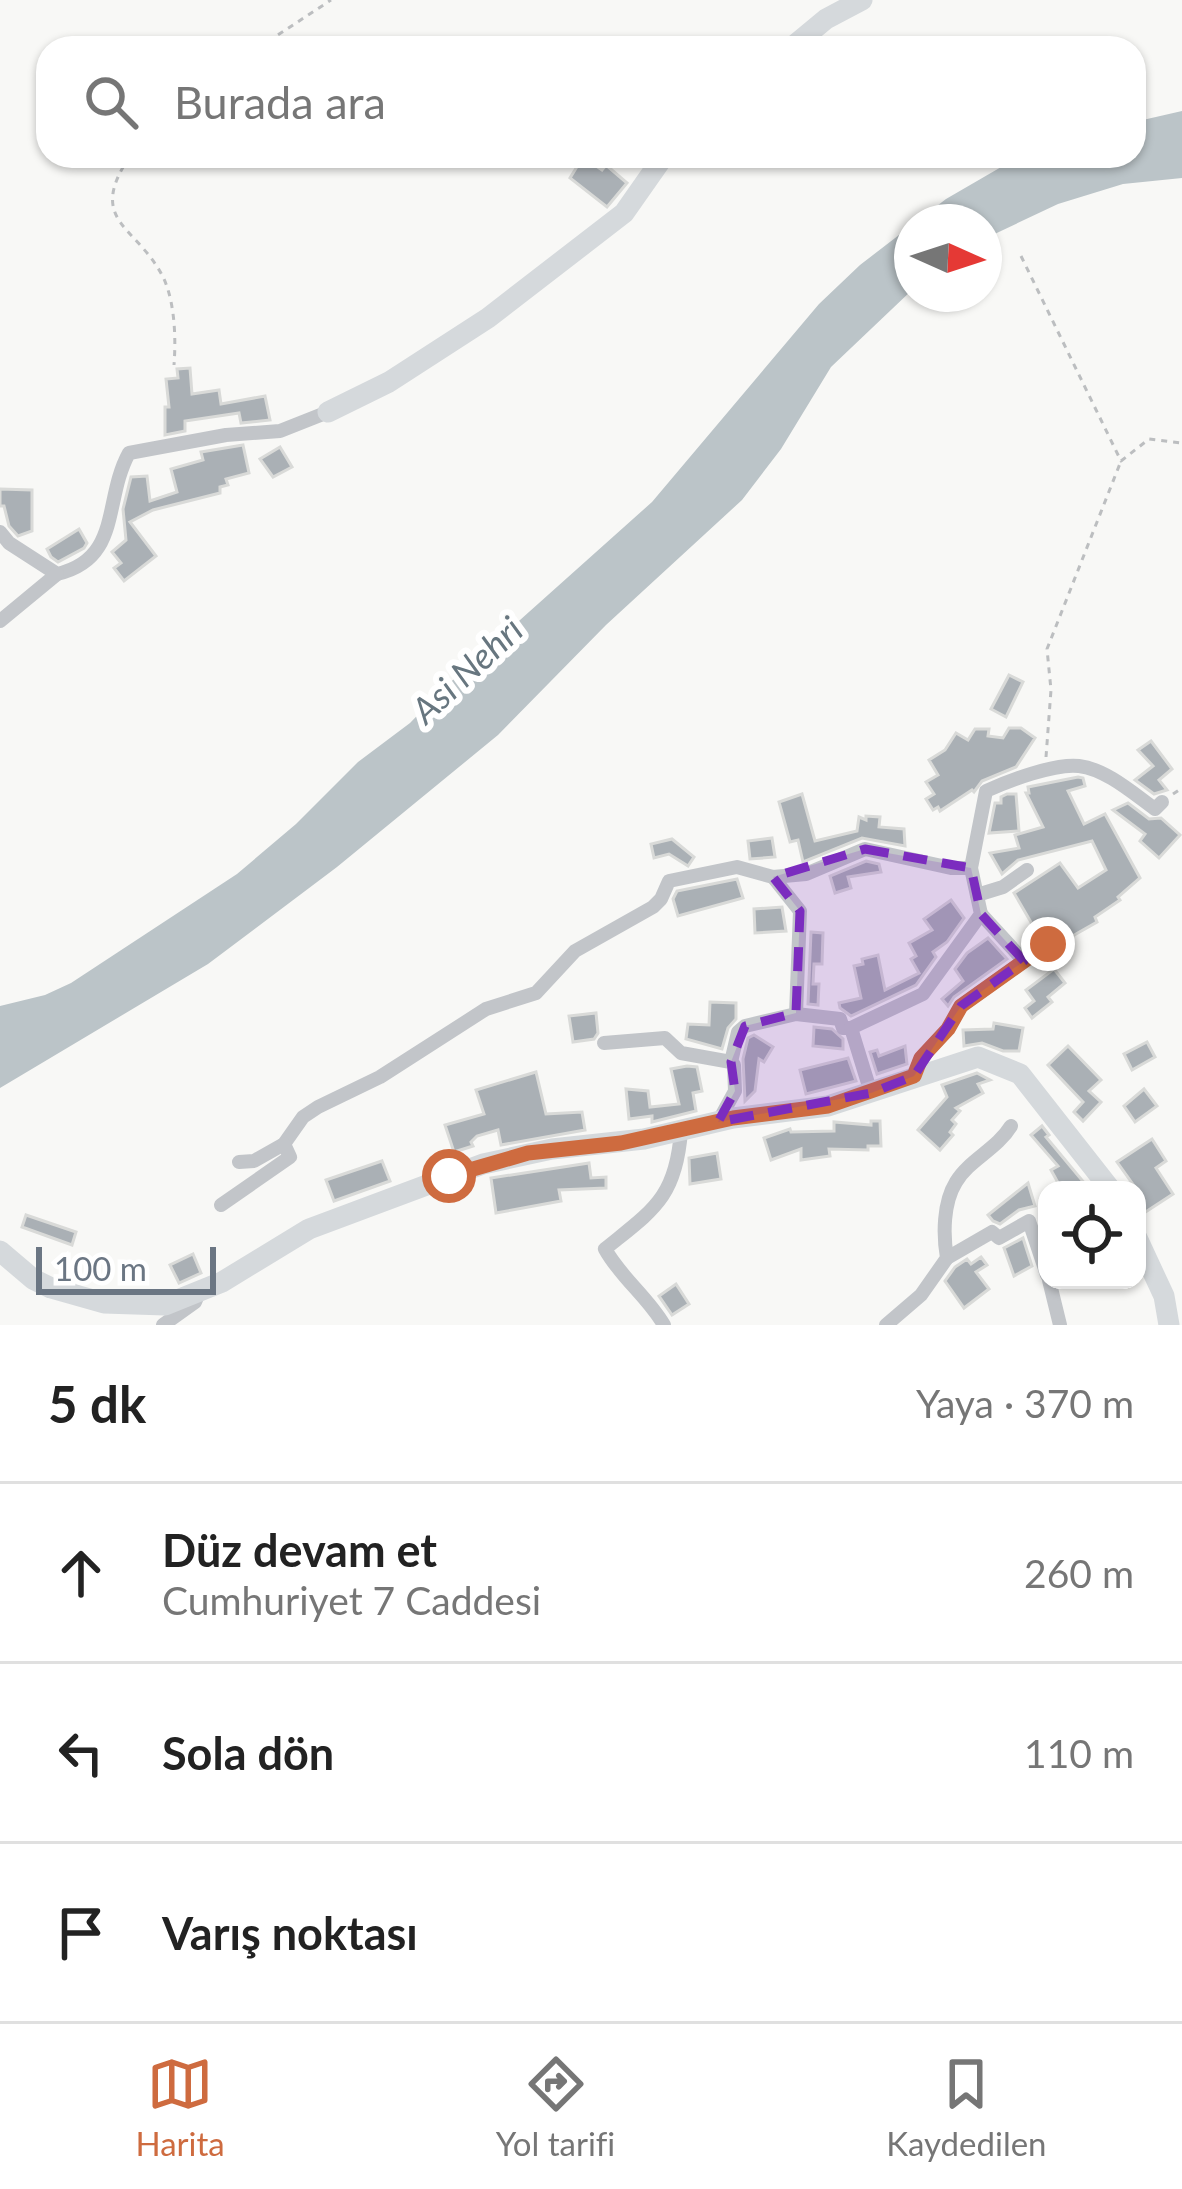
<!DOCTYPE html>
<html lang="tr">
<meta charset="utf-8">
<style>
body{margin:0;font-family:Lato,sans-serif;background:#f2f2f2;color:#222}
.controls{position:absolute;right:36px;bottom:36px;display:grid;overflow:hidden;border-radius:24px;box-shadow:0 3px 9px #0004}
.controls button{width:108px;height:108px;display:grid;place-items:center;padding:0;border:0;border-bottom:3px solid #e0e0e0;background:#fff;color:#222;font:60px sans-serif}
.compass{position:absolute;left:894px;top:204px;width:108px;height:108px;border-radius:50%;background:#fff;box-shadow:0 3px 9px #0004;rotate:93deg}
.scale{position:absolute;left:36px;bottom:30px;width:180px;box-sizing:border-box;padding-left:12px;border:6px solid #6b7683;border-top:0;font-size:33px;line-height:42px;white-space:nowrap;color:#6b7683;-webkit-text-stroke:9px #fff;paint-order:stroke}
.stop{position:absolute;width:36px;height:36px;margin:-27px;border:9px solid #ce6b3f;border-radius:50%;background:#fff}
.stop.end{background:#ce6b3f;border-color:#fff;box-shadow:0 3px 12px #0008}
.list{margin:0;padding:0;list-style:none}
h2{display:flex;justify-content:space-between;align-items:center;height:156px;margin:0;padding:0 48px;font-size:51px}
h2 small{font-size:39px;font-weight:400;color:#767676}
.list li{display:grid;grid-template-columns:78px 1fr auto;gap:36px;align-items:center;box-sizing:border-box;height:180px;padding:0 48px;border-top:3px solid #e0e0e0}
.list b{display:block;font-size:45px;white-space:nowrap}
.list p{margin:0;font-size:39px;white-space:nowrap;color:#767676}
.list em{font-size:39px;font-style:normal;color:#767676}
.icon{flex:none;width:66px;height:66px;fill:none;stroke:currentColor;stroke-width:2;stroke-linecap:round;stroke-linejoin:round}
.map{position:relative;flex:none;width:1182px;height:1325px;overflow:hidden}
.search{position:absolute;background:#fff;box-shadow:0 3px 9px #0004;left:36px;right:36px;top:36px;height:132px;display:flex;align-items:center;gap:30px;box-sizing:border-box;padding:0 42px;border-radius:36px;color:#767676;font-size:45px}
.sheet{height:696px;background:#fff}
nav{display:flex;justify-content:space-around;align-items:center;box-sizing:border-box;height:168px;border-top:3px solid #e0e0e0;background:#fff;font-size:33px;color:#767676}
nav a{display:grid;justify-items:center;gap:6px}
nav .on{color:#ce6b3f}
.map>svg:first-child{display:block}
.water{fill:#bbc4c8}
.building{fill:#aab0b5;stroke:#d9dad8;stroke-width:3}
.lines{fill:none;stroke-linecap:round;stroke-linejoin:round}
.path{stroke:#bcbec0;stroke-width:3;stroke-dasharray:6 6;stroke-linecap:butt}
.street{stroke:#c2c5c9;stroke-width:14}
.secondary{stroke:#d5d9dc;stroke-width:21}
.route{stroke:#ce6b3f;stroke-width:15}
.marked{fill:#7b2cbf;fill-opacity:0.2;stroke:#7b2cbf;stroke-width:9;stroke-dasharray:24 15;stroke-linejoin:round}
.labels{text-anchor:middle;stroke-width:12;stroke-linejoin:round;paint-order:stroke}
.water-label{font-size:36px;font-style:italic;fill:#67767f;stroke:#fff}
</style>
<div class="map">
<svg width="1182" height="1325" viewBox="0 0 1182 1325">
<rect width="100%" height="100%" fill="#f8f8f6"/>
<g class="water">
<path d="M1182 111V178L1123 184 1058 204 984 239V222H916L946 199 1020 156H1134V122Z"/>
<path d="M912 225V290L831 367 781 449 742 500 606 625 498 735 337 867 208 964 0 1088V1006L45 995 71 983 237 874 296 824 358 762 410 723 445 687 652 502 819 304 860 265Z"/>
</g>
<g class="building">
<path d="M583 157 602 170 606 165 627 183 607 207 570 178Z"/>
<path d="M190 368 192 394 219 390 221 404 265 396 270 420 241 423 239 413 185 421V431L165 435V407H169L166 379 178 378 177 369Z"/>
<path d="M243 445 249 473 226 479 228 485 220 487V493L153 510 130 522 156 556 124 581 114 568 121 563 112 552 126 540 123 509 131 477 147 476 150 501 177 492 171 469 203 460 201 452Z"/>
<path d="M280 447 292 467 273 477 260 459Z"/>
<path d="M0 489 32 490V531L18 536 9 526 4 506H0Z"/>
<path d="M79 529 87 543 84 548 58 562 51 557 47 549Z"/>
<path d="M1009 675 1023 682 1006 717 991 709Z"/>
<path d="M1009 728H1021L1035 738 1016 767 982 781 974 792 972 790 940 811 938 807 933 810 926 799 934 794 926 782 938 775 929 760 945 750 956 733 968 740 975 729H989L988 736 1003 738Z"/>
<path d="M1151 741 1172 769 1159 780 1167 790 1154 794 1135 780 1153 766 1138 750Z"/>
<path d="M1078 777 1083 778 1085 786 1068 791 1084 824 1105 814 1140 878 1118 897 1120 900 1095 917 1097 922 1069 938 1061 923 1039 936 1014 893 1060 863 1078 888 1106 870 1092 841 1018 860 1002 874 990 853 1019 848 1015 835 1043 827 1026 793H1029L1028 787Z"/>
<path d="M802 794 815 841 857 831 859 817 866 820V816L880 817 879 827 904 829 905 846 862 838 803 862 798 840 790 842 779 802Z"/>
<path d="M1007 794H1016L1019 831 989 833 995 803H1001V797Z"/>
<path d="M1128 803 1149 819 1161 818 1180 835 1159 858 1140 841 1145 834 1113 810Z"/>
<path d="M772 838 775 857 750 859 748 841Z"/>
<path d="M672 839 694 857 688 866 669 854 654 858 651 844Z"/>
<path d="M866 861 879 864 881 872 848 877 851 888 835 893 830 876Z"/>
<path d="M737 879 743 898 678 916 673 899 677 891Z"/>
<path d="M951 900 964 918 947 942 933 952 936 957 916 985 851 1016 840 1008 839 1003 861 998 854 966 863 964 862 959 878 955 885 990 919 973 911 959 916 956 909 943 932 930 924 919Z"/>
<path d="M782 907 786 931 755 933 754 909Z"/>
<path d="M811 932 823 933 822 964H814L813 984H819L818 1005 808 1004Z"/>
<path d="M988 938 1007 959 954 997 948 1006 942 999 963 981 955 969 967 953Z"/>
<path d="M1054 969 1065 983 1048 997 1052 1002 1032 1018 1025 1008 1034 1001 1026 990Z"/>
<path d="M710 1002 736 1003V1019L728 1028 722 1049 686 1039 688 1024 709 1025Z"/>
<path d="M596 1013 598 1033 594 1039 573 1042 569 1016Z"/>
<path d="M994 1023 1023 1028 1019 1051H1003L982 1043 964 1046 963 1030 993 1029Z"/>
<path d="M814 1027 832 1029 843 1039V1049L813 1046Z"/>
<path d="M754 1035 773 1047 764 1062 759 1059 755 1091 745 1101 743 1059 748 1038Z"/>
<path d="M1147 1042 1155 1057 1132 1070 1124 1054Z"/>
<path d="M905 1046 907 1064 877 1074 870 1052 877 1050 879 1056Z"/>
<path d="M1068 1046 1101 1080 1089 1091 1101 1102 1083 1121 1074 1112 1083 1102 1048 1065Z"/>
<path d="M848 1058 856 1081 806 1094 800 1070Z"/>
<path d="M687 1066 697 1067 702 1091 693 1093 696 1111 652 1122V1116L629 1119 626 1089 648 1091 650 1107 679 1104 671 1069Z"/>
<path d="M536 1072 546 1114 582 1112 585 1130 501 1145 498 1130 477 1136 471 1142 473 1146 454 1152 445 1125 484 1114 476 1090Z"/>
<path d="M977 1073 990 1080 978 1084 983 1093 956 1108 960 1111 952 1120 956 1124 950 1132 953 1135 940 1150 918 1130 947 1097 942 1085Z"/>
<path d="M1144 1089 1157 1106 1135 1122 1124 1106Z"/>
<path d="M871 1121H880L881 1146H868V1150L829 1149 830 1156 801 1160V1149L771 1160 764 1138 790 1129 791 1132 834 1131V1122L871 1125Z"/>
<path d="M1042 1126 1049 1135 1046 1137 1086 1185 1077 1190H1062L1051 1170 1058 1166 1031 1135Z"/>
<path d="M1152 1139 1166 1161 1156 1168 1173 1194 1144 1213 1137 1203V1190L1117 1162Z"/>
<path d="M717 1153 721 1179 690 1184 689 1158Z"/>
<path d="M382 1161 390 1181 334 1201 326 1180Z"/>
<path d="M589 1163 591 1178 606 1177V1188L559 1190 561 1201 496 1213 491 1178Z"/>
<path d="M1028 1183 1035 1206 1019 1210 1000 1224 993 1221 988 1215Z"/>
<path d="M26 1215 76 1232 72 1245 22 1227Z"/>
<path d="M1023 1238 1032 1266 1014 1276 1004 1248Z"/>
<path d="M193 1254 201 1273 179 1283 170 1265Z"/>
<path d="M981 1257 987 1265 976 1272 989 1289 964 1308 945 1281 955 1267 967 1259 971 1264Z"/>
<path d="M676 1284 689 1304 672 1315 659 1296Z"/>
</g>
<g class="lines">
<g class="path">
<path d="M258 48 331 0"/>
<path d="M130 156C85 223 138 225 164 279 175 304 176 339 174 365"/>
<path d="M1021 256 1121 461 1149 439 1182 443"/>
<path d="M1046 757 1051 690 1047 649 1121 461"/>
<path d="M1173 794 1182 788"/>
</g>
<g class="street">
<path d="M0 532 9 543 57 574C122 559 103 500 129 453L226 435 280 431 328 412"/>
<path d="M0 621 57 574"/>
<path d="M773 877 800 911 796 1014"/>
<path d="M977 895 1003 887 1027 870"/>
<path d="M981 914 1024 961"/>
<path d="M604 1043 665 1038 681 1053 731 1062 734 1065 735 1091 718 1122"/>
<path d="M731 1062 738 1032 745 1026 796 1014 840 1019 843 1028H851"/>
<path d="M914 1076 921 1058 948 1029 961 1006 1048 944"/>
<path d="M871 1093 851 1028 923 994 981 914 971 868 986 791C1008 781 1055 763 1079 766 1106 769 1134 794 1155 809L1162 802"/>
<path d="M239 1162 254 1161 284 1144 303 1117 318 1107 380 1077 486 1009 536 993 575 951 653 907 661 899 669 881 737 867 773 877 806 874 865 849 951 868H971"/>
<path d="M221 1205 290 1157 284 1144"/>
<path d="M947 1258 992 1232 999 1238 1029 1221 1047 1275"/>
<path d="M1049 1280 1060 1325"/>
<path d="M163 1325 195 1302 198 1295"/>
<path d="M664 1325C647 1296 621 1278 605 1249 653 1210 676 1198 681 1131"/>
<path d="M886 1325 921 1295 947 1258C943 1235 943 1203 956 1182 969 1160 997 1149 1011 1126"/>
</g>
<g class="secondary">
<path d="M791 48 826 19 862 0"/>
<path d="M328 412 389 382 488 318 624 213 664 156"/>
<path d="M1137 1238 1164 1296 1169 1325"/>
<path d="M0 1251 33 1279 51 1288 104 1303 165 1305 222 1282 309 1229 483 1164 552 1149 644 1139 733 1118 828 1106 978 1057 1020 1074 1111 1190"/>
</g>
</g>
<g class="lines">
<path class="route" d="M449 1176 528 1153 621 1143 733 1118 828 1106 914 1076 921 1058 948 1029 961 1006 1048 944"/>
</g>
<path class="marked" d="M865 849 971 868 981 914 1024 961 961 1006 914 1076 871 1093 718 1122 735 1091 731 1062 745 1026 796 1013 800 911 773 877Z"/>
<g class="labels">
<g class="water-label">
<text transform="translate(467 670) rotate(-43)" y="13">Asi Nehri</text>
</g>
</g>
</svg>
<div class="controls">
<button><svg class="icon" aria-label="locate" viewBox="0 0 24 24"><circle cx="12" cy="12" r="6"/><path d="M12 2v4M12 18v4M2 12h4M18 12h4"/></svg></button>
</div>
<svg class="compass" viewBox="-18 -18 36 36"><path d="M0-13l5 13h-10z" fill="#e53935"/><path d="M0 13l5-13h-10z" fill="#767676"/></svg>
<div class="scale">100 m</div>
<div class="stop" style="left:449px;top:1176px"></div>
<div class="stop end" style="left:1048px;top:944px"></div>
<div class="search"><svg class="icon" aria-label="search" viewBox="0 0 24 24"><circle cx="10" cy="10" r="6"/><path d="M15 15l6 6"/></svg>Burada ara</div>
</div>
<section class="sheet">
<h2>5 dk<small>Yaya · 370 m</small></h2>
<ul class="list">
<li><svg class="icon" aria-label="ahead" viewBox="0 0 24 24"><path d="M12 20V5M6 11l6-6 6 6"/></svg><div><b>Düz devam et</b><p>Cumhuriyet 7 Caddesi</p></div><em>260 m</em></li>
<li><svg class="icon" aria-label="left" viewBox="0 0 24 24"><path d="M17 20v-9H6M10 6l-5 5 5 5"/></svg><div><b>Sola dön</b></div><em>110 m</em></li>
<li><svg class="icon" aria-label="arrive" viewBox="0 0 24 24"><path d="M6 21V4h12l-3 4 3 4H6"/></svg><div><b>Varış noktası</b></div></li>
</ul>
</section>
<nav>
<a class="on"><svg class="icon" aria-label="map" viewBox="0 0 24 24"><path d="M3 6l6-2 6 2 6-2v14l-6 2-6-2-6 2zM9 4v14M15 6v14"/></svg>Harita</a>
<a><svg class="icon" aria-label="directions" viewBox="0 0 24 24"><path d="M12 3l9 9-9 9-9-9zM9 14v-3h6M13 9l2 2-2 2"/></svg>Yol tarifi</a>
<a><svg class="icon" aria-label="saved" viewBox="0 0 24 24"><path d="M7 4h10v16l-5-4-5 4z"/></svg>Kaydedilen</a>
</nav>
